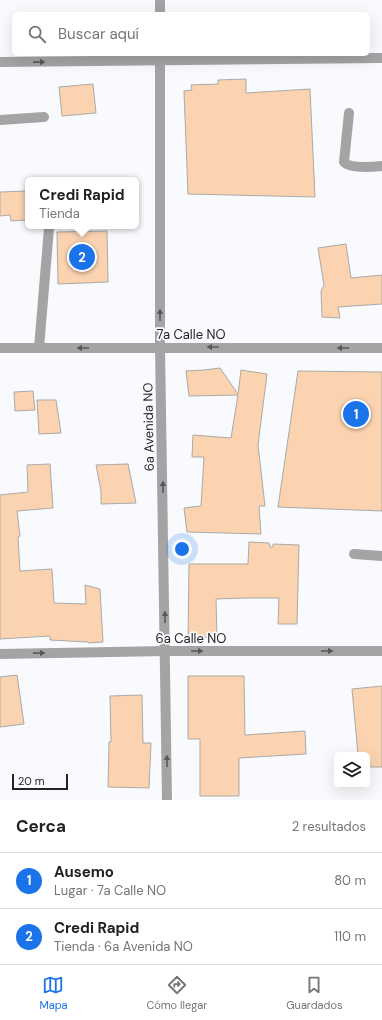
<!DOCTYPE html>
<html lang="es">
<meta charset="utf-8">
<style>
body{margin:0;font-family:"DM Sans",sans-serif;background:#f2f2f2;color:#202124}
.controls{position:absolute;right:12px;bottom:12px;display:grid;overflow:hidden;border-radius:6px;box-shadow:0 4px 16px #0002}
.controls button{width:36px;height:36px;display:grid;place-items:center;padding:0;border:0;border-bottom:1px solid #e0e0e0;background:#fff;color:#202124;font:20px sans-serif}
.scale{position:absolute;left:12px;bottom:10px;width:56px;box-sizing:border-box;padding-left:4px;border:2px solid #252526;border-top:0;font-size:11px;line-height:14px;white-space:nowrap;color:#252526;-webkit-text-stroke:3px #f9fafd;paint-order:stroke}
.you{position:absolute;left:182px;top:549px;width:14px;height:14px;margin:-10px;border:3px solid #fff;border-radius:50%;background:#1a73e8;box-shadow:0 0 0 6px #1a73e833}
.badge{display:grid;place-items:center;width:26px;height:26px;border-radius:50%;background:#1a73e8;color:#fff;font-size:13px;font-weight:700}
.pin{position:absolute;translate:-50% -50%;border:2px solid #fff;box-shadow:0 1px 4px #0006}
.popup{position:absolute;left:25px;top:177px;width:114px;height:52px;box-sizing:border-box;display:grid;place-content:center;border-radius:6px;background:#fff;filter:drop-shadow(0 1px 3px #0005);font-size:13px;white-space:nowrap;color:#757577}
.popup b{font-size:15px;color:#202124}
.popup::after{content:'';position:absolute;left:50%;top:100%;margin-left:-8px;border:8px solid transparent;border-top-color:#fff}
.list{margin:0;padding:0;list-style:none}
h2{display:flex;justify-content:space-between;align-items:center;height:52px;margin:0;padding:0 16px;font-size:17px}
h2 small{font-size:13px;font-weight:400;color:#757577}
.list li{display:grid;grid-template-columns:26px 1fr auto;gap:12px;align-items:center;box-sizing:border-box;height:56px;padding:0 16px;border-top:1px solid #e0e0e0}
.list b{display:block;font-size:15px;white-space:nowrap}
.list p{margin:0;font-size:13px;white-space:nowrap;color:#757577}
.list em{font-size:13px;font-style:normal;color:#757577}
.icon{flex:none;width:22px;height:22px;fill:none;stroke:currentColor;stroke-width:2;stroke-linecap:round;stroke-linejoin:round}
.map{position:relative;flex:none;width:382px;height:800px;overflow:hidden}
.search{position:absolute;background:#fff;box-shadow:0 4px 16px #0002;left:12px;right:12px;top:12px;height:44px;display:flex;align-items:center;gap:10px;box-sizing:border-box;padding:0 14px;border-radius:6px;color:#757577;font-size:15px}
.sheet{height:164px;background:#fff}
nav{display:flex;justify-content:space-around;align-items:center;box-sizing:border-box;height:56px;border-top:1px solid #e0e0e0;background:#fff;font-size:11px;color:#757577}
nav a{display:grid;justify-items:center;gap:2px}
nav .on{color:#1a73e8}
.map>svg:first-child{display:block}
.building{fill:#fbd3b0;stroke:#aba9a7}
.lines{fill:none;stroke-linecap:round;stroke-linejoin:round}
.service{stroke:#a5a4a4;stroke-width:10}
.minor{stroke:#a5a4a4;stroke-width:10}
.tertiary{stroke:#a5a4a4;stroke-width:10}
.oneway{fill:#585858}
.labels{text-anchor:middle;stroke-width:3.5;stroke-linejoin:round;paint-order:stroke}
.street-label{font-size:13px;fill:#252526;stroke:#f9fafd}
</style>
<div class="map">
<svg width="382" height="800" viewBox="0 0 382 800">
<rect width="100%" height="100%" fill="#f9fafd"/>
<g class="building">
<path d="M246 79V93L310 89 315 197 188 194 184 91 192 90 191 85 218 84V80Z"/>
<path d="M93 84 96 113 62 116 59 87Z"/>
<path d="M28 191V220L11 221 10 215 0 216V192Z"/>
<path d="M107 231 108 282 58 284 57 232Z"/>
<path d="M346 244 351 278 382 275V304L338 307 340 318 322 317 321 291 324 285 318 248Z"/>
<path d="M220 368 238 394 241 370 267 374 258 445 265 506H259L261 534 187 532 184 508 201 506 204 457H192L193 435 231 438 238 395 189 396 186 371 204 370Z"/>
<path d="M298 371 382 372V511L278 507Z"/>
<path d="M33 391 35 410 15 411 14 392Z"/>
<path d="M37 400H56L61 433 39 434Z"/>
<path d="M50 464 53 508 17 511 20 536 18 537 20 571 52 569 54 603 86 604 85 585 100 589 103 642 88 643V642L50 640V636L0 639V495L28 492 27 465Z"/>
<path d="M128 464 136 503 101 504V491L96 465Z"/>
<path d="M249 542 269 543 270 547H273V544L299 545 297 624H278L279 598H247L216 599 217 637 188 638 189 564H248Z"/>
<path d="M17 675 24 724 0 727V677Z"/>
<path d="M188 676H244L245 735 305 731 306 754 239 758V796H200V739H188Z"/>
<path d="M382 686V767H367V755H358L352 689Z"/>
<path d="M142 695 143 743H151L149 788 108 787 109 742H111L110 696Z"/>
</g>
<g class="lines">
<g class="service">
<path d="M349 113 344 162C350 169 372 167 382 166"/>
<path d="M0 120 44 117"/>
<path d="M39 348 49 228"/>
<path d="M354 554 382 556"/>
</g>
<path class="minor" d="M0 654 166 651H382"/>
<g class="tertiary">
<path d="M160 14V0"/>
<path d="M160 54V347L167 800"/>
<path d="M0 62 382 58"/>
<path d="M0 348H382"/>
</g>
</g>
<defs><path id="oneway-solid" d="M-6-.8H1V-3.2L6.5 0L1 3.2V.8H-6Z"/></defs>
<g class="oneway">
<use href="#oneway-solid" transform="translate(39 62) rotate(-1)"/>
<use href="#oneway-solid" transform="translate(160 315) rotate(-90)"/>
<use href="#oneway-solid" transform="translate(213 347) rotate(-180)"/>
<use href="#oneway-solid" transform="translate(83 348) rotate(180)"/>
<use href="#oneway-solid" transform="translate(343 348) rotate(-180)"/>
<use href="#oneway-solid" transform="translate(163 487) rotate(-91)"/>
<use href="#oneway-solid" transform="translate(165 617) rotate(-91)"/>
<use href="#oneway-solid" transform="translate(197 651)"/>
<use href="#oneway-solid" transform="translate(327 651)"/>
<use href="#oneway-solid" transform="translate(39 653) rotate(-1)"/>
<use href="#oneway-solid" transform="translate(167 761) rotate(-91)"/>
</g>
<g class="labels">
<g class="street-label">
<text x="191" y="339">7a Calle NO</text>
<text transform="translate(148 427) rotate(-91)" y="5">6a Avenida NO</text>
<text x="191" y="643">6a Calle NO</text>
</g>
</g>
</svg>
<div class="controls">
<button><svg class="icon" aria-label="layers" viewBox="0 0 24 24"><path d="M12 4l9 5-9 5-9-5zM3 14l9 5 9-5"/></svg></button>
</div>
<div class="scale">20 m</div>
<div class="you"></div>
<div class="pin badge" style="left:356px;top:414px">1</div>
<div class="pin badge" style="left:82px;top:257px">2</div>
<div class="popup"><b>Credi Rapid</b>Tienda</div>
<div class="search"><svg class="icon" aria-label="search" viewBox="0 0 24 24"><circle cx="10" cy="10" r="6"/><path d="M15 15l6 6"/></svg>Buscar aquí</div>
</div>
<section class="sheet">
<h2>Cerca<small>2 resultados</small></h2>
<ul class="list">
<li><span class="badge">1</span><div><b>Ausemo</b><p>Lugar · 7a Calle NO</p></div><em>80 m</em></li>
<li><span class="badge">2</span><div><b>Credi Rapid</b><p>Tienda · 6a Avenida NO</p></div><em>110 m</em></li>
</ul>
</section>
<nav>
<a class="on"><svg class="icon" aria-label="map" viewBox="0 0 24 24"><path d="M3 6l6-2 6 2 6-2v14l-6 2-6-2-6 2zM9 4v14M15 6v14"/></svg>Mapa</a>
<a><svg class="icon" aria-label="directions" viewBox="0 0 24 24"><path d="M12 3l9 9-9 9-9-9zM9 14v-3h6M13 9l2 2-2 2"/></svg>Cómo llegar</a>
<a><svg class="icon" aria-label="saved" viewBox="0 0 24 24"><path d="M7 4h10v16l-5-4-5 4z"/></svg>Guardados</a>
</nav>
